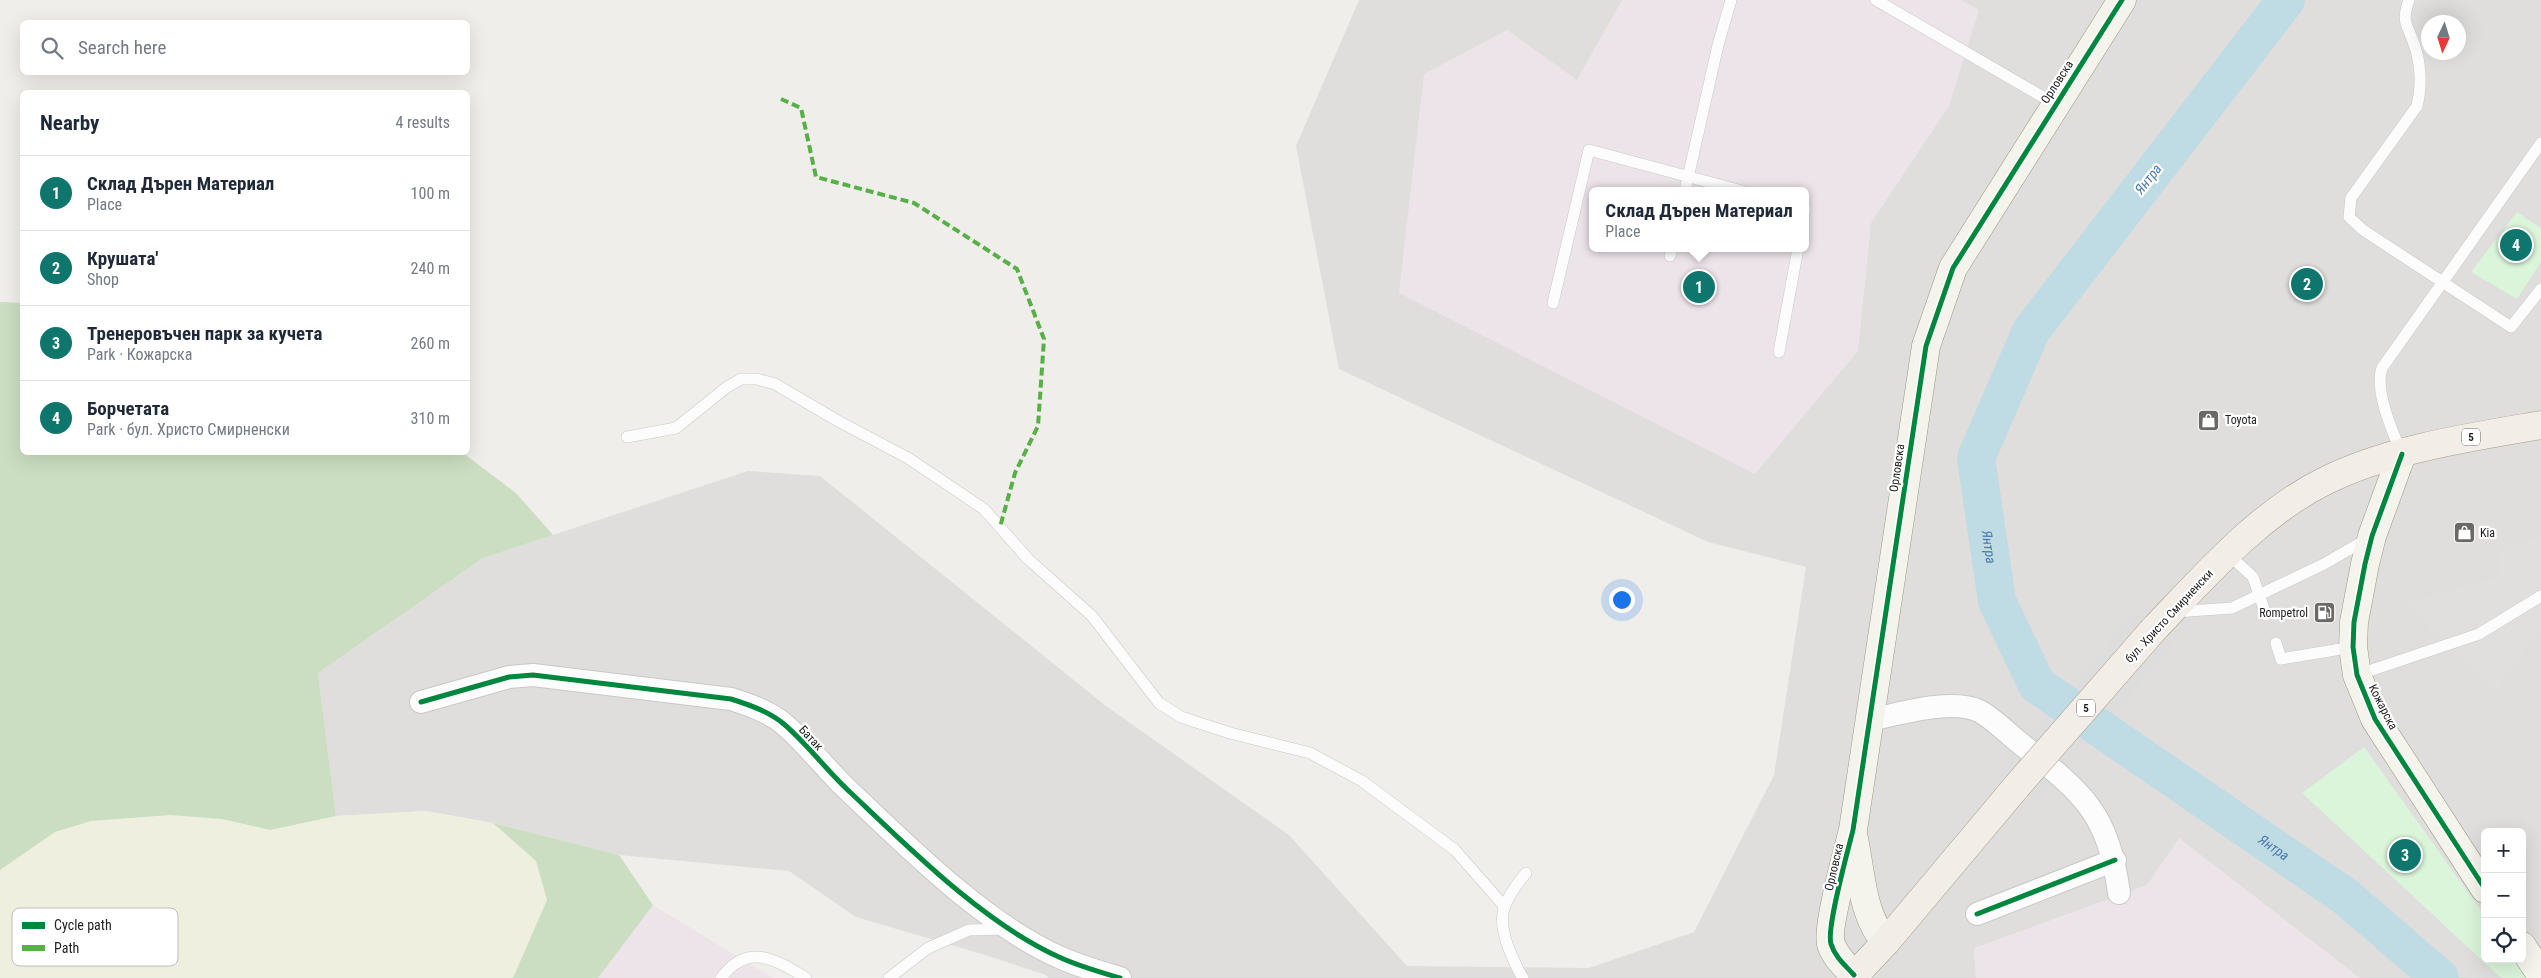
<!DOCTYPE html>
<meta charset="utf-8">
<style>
body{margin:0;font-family:"Roboto Condensed",sans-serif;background:#f2f2f3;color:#1f2937}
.controls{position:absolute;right:15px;bottom:15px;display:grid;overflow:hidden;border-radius:8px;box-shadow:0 5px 20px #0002}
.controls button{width:45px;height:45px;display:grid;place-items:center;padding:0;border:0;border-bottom:1px solid #e0e1e3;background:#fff;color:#1f2937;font:25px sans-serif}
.compass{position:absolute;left:2421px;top:15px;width:45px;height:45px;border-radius:50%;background:#fff;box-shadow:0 5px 20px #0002;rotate:184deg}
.you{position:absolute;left:1621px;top:599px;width:18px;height:18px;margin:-12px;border:4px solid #fff;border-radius:50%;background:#1a73e8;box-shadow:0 0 0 8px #1a73e833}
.badge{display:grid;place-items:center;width:32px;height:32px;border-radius:50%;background:#0f766e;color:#fff;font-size:16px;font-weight:700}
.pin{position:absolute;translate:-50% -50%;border:2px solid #fff;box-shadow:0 1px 5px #0006}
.popup{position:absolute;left:1589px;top:187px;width:220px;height:65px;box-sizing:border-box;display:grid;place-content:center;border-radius:8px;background:#fff;filter:drop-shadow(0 1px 4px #0005);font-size:16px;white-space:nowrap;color:#747a83}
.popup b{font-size:19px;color:#1f2937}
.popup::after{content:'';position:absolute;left:50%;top:100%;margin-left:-10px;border:10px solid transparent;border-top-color:#fff}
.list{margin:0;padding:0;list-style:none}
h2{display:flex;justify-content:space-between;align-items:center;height:65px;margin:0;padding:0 20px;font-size:21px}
h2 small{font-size:16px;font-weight:400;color:#747a83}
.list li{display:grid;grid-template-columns:32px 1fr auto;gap:15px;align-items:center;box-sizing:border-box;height:75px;padding:0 20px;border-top:1px solid #e0e1e3}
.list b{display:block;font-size:19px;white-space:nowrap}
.list p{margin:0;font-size:16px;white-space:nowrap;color:#747a83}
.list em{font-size:16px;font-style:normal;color:#747a83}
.icon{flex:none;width:28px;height:28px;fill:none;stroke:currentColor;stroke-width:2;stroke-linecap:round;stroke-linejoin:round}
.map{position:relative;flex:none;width:2541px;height:978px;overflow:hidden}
.search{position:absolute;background:#fff;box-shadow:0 5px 20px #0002;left:20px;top:20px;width:450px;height:55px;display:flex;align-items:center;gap:12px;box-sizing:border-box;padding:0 18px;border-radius:8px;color:#747a83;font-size:19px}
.panel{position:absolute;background:#fff;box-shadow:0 5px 20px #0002;left:20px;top:90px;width:450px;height:365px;border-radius:8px}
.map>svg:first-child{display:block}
.residential{fill:#dfdedc;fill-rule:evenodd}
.industrial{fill:#ede4e9;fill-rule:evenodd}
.farmland{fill:#efefdf}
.forest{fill:#cbdec1}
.park{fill:#daf5da}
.parking{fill:#e0dfde}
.pier{fill:#dedddd}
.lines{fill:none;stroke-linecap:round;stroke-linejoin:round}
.river{stroke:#bfdbe3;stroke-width:38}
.lane-casing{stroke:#c9c8c7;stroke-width:12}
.street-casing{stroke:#c9c8c7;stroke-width:24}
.secondary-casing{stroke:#999a82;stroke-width:29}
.primary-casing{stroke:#a79c86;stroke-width:29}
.lane{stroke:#fdfcfc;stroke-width:11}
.street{stroke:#fdfcfc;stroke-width:22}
.secondary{stroke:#f4f4ed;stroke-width:28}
.primary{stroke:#f3ede7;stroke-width:28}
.primary-bridge-casing{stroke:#a79c86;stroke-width:29;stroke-linecap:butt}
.primary-bridge{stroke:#f3ede7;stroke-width:28}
.quiet{stroke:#55b145;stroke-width:4;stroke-dasharray:8 4;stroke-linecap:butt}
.cycleway-casing{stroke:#fff;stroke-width:8}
.cycleway{stroke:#00873e;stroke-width:5}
.labels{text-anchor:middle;stroke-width:4.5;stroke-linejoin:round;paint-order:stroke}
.shield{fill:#fff;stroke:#646464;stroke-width:1}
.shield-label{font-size:11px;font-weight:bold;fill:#222}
.street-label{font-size:12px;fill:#222;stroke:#fff}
.poi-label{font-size:12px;fill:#222;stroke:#fff;text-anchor:start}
.water-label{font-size:14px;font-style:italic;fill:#4a7aab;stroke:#fff}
.key{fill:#fff;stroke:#bdbdbd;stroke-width:1}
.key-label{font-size:14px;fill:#222}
</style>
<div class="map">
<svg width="2541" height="978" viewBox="0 0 2541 978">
<rect width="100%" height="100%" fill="#f0eeeb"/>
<path class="residential" d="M1359 0H2541V978H1048L1046 975 982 954 856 917 789 871 619 855 493 823 426 811 336 816 318 673 483 558 748 471 820 476 1106 706 1289 835 1407 966 1589 968 1694 932 1774 775 1806 567 1708 542 1339 369 1296 146ZM2428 22H2458V52H2428ZM1593 191H1805V248H1593ZM2485 832H2522V959H2485Z"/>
<g class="industrial">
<path d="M1622 0H1961L1979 10 1949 106 1871 223 1858 351 1755 474 1399 293 1424 74 1507 30 1577 80ZM1593 191H1805V248H1593Z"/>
<path d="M2179 838 2360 978H1976L1974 948 2147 885Z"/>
<path d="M653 905 773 978H598Z"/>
</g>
<path class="farmland" d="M426 811 493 823 536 861 547 900 513 978H0V870L55 832 91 821 170 815 222 819 270 830 336 816Z"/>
<g class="forest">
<path d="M0 302 22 303V452L463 453 516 493 553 535 483 558 318 673 336 816 270 830 222 819 170 815 91 821 55 832 0 870Z"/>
<path d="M493 823 619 855 653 905 598 978H513L547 900 536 861Z"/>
</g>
<g class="park">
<path d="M2517 212 2541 228V262L2517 299 2471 272Z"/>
<path d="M2364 747 2485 916V959H2516L2529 978H2501L2302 793Z"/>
</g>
<path class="parking" d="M2541 537V629L2497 689 2430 631 2404 603 2498 577 2500 548Z"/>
<path class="pier" d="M2135 613 2173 645 2036 803 1999 771Z"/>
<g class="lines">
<path class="river" id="s1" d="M2286 0 2031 331 1976 458 1997 601 2037 685 2346 897 2440 978"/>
<defs>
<g id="lane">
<path d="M1876 0 2055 104"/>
<path d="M2409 0C2401 23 2407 23 2414 44 2421 63 2422 87 2417 106L2351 198 2349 217 2363 230 2511 327 2541 289"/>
<path d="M1685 191 1718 45 1731 0"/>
<path d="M1805 208V211"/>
<path d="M1670 256 1672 248"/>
<path d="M1553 303 1589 150 1742 191"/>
<path d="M1779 352 1798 248"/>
<path d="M627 437 676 428 727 387 741 379H757L775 384 838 421 908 458 984 509 1028 559 1092 616 1159 703 1181 717 1230 733 1310 753 1362 781 1455 850 1504 906"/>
<path d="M2402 454C2393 433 2374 390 2382 368L2541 143"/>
<path d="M2228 554 2253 577 2266 615"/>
<path d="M2174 612 2232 608 2324 564 2369 538"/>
<path d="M2276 643 2281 659 2353 647"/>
<path d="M2357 675 2479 634 2541 596"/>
<path d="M721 978C748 942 775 959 806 978"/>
<path d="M889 978 928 948 969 930 1006 929"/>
<path d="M1523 978C1518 971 1515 962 1511 954 1495 918 1502 902 1526 873"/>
</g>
<g id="street">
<path d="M421 702 509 677 533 675 731 699C750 705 770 712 785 725 809 746 828 772 851 793 910 849 985 924 1059 957 1078 966 1100 972 1120 978"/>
<path d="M1870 720C1899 714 1951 698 1979 711 1992 717 2009 735 2021 744 2083 793 2108 812 2119 893"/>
<path d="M1977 914 2115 860"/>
</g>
<g id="secondary">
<path d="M2402 454 2372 536 2365 564 2354 622 2353 647 2357 675 2375 719 2485 889"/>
<path d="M1854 839C1861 872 1862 917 1886 942"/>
<path d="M2522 946 2541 975"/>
<path d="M1854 975C1846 966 1835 957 1831 944 1826 929 1848 850 1853 830L1926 346 1953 268 2122 0"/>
</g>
<g id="primary">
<path d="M2154 629C2205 576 2258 514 2325 481 2389 449 2471 437 2541 425"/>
<path d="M1852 978 1886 942 2017 786"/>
</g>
</defs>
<use href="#lane" class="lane-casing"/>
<use href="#street" class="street-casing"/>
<use href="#secondary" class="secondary-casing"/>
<use href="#primary" class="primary-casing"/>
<use href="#lane" class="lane"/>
<use href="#street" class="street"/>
<use href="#secondary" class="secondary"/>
<use href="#primary" class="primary"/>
<defs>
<path id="primary-bridge" d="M2017 786 2154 629"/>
</defs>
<use href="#primary-bridge" class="primary-bridge-casing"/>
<use href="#primary-bridge" class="primary-bridge"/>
<path class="quiet" d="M781 99 801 108 816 177 914 203 1017 269 1044 339 1038 426 1015 473 1000 527"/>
<defs>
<g id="cycleway">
<path d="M2402 454 2372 536 2365 564 2354 622 2353 647 2357 675 2375 719 2485 889"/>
<path d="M421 702 509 677 533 675 731 699C750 705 770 712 785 725 809 746 828 772 851 793 910 849 985 924 1059 957 1078 966 1100 972 1120 978"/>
<path d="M1977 914 2115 860"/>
<path d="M1854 975C1846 966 1835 957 1831 944 1826 929 1848 850 1853 830L1926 346 1953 268 2122 0"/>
</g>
</defs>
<use href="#cycleway" class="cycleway-casing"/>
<use href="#cycleway" class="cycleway"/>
</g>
<defs>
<symbol id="shop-square" viewBox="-11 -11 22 22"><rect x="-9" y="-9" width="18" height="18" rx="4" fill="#6a6968" stroke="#fff"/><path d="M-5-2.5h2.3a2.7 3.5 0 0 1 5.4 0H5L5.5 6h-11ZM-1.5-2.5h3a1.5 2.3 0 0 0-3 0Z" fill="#fff"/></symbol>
<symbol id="fuel-square" viewBox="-11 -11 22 22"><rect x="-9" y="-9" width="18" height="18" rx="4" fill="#6a6968" stroke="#fff"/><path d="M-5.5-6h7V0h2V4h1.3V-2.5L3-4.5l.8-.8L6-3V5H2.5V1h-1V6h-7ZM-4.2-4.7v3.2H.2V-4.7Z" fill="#fff"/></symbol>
</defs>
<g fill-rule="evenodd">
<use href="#shop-square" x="2196" y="408" width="25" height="25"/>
<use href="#shop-square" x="2452" y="520" width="25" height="25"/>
<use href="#fuel-square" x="2312" y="600" width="25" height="25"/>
</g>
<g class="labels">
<g class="shield">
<rect x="2462" y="428.5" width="18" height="17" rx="4"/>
<rect x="2077" y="699.5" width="18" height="17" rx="4"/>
</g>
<g class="shield-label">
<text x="2471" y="441">5</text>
<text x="2086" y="712">5</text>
</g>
<g class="street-label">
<text transform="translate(2057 82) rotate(-57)" y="4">Орловска</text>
<text transform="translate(1897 468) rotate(-82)" y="4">Орловска</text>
<text transform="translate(2169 616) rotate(-47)" y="4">бул. Христо Смирненски</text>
<text transform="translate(2383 707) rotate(63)" y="4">Кожарска</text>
<text transform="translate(811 738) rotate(47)" y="4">Батак</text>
<text transform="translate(1834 867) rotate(-77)" y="4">Орловска</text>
</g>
<g class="poi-label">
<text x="2225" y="424">Toyota</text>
<text x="2480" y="537">Kia</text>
<text x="2308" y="617" text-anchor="end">Rompetrol</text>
</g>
<g class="water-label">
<text transform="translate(2148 179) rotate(-52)" y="5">Янтра</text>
<text dy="5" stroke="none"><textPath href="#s1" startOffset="646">Янтра</textPath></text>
<text dy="5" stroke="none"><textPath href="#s1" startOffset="1081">Янтра</textPath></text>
</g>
</g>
<rect x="12" y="908" width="166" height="58" rx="8" class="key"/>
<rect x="22" y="922" width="23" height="7" fill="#00873e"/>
<rect x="22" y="945" width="23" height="6" fill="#55b145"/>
<g class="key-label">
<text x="54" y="930">Cycle path</text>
<text x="54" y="953">Path</text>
</g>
</svg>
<div class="controls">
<button>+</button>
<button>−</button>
<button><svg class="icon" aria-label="locate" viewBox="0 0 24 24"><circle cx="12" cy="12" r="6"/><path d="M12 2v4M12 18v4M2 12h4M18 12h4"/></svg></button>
</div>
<svg class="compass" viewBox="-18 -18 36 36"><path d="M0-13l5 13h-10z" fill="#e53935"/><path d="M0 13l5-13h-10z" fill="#747a83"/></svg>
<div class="you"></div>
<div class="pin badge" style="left:1699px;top:287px">1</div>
<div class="popup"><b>Склад Дърен Материал</b>Place</div>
<div class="pin badge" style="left:2307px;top:284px">2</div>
<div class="pin badge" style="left:2405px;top:855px">3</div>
<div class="pin badge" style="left:2516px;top:245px">4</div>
<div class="search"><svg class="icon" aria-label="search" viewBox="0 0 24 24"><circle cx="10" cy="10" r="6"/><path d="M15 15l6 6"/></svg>Search here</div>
<section class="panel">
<h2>Nearby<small>4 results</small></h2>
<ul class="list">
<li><span class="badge">1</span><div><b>Склад Дърен Материал</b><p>Place</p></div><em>100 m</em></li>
<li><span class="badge">2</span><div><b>Крушата'</b><p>Shop</p></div><em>240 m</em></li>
<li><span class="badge">3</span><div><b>Тренеровъчен парк за кучета</b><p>Park · Кожарска</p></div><em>260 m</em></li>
<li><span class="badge">4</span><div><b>Борчетата</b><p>Park · бул. Христо Смирненски</p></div><em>310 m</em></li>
</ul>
</section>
</div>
